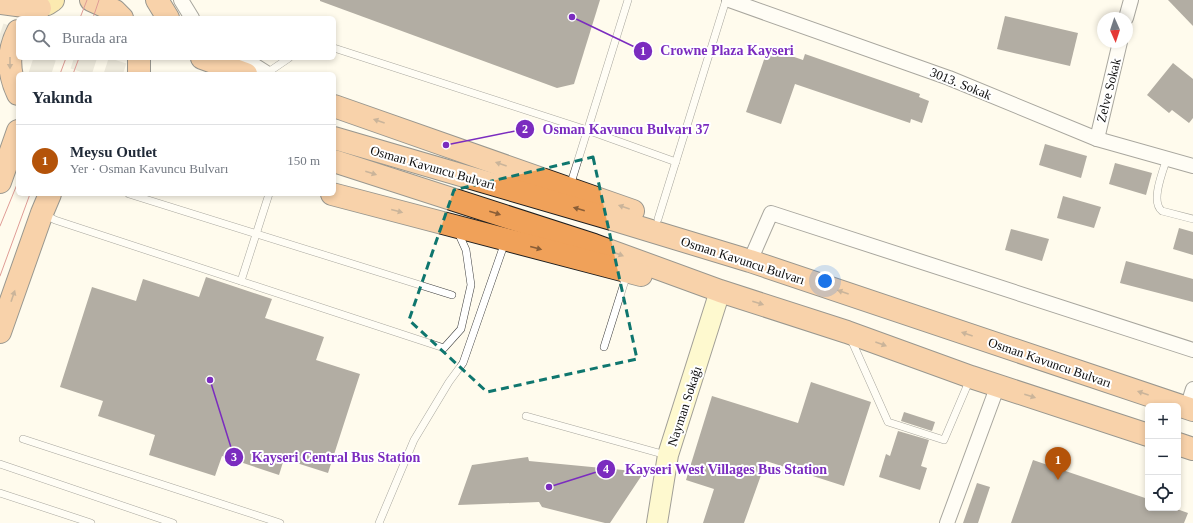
<!DOCTYPE html>
<html lang="tr">
<meta charset="utf-8">
<style>
body{margin:0;font-family:Georgia,serif;background:#f2f2f3;color:#1f2937}
.controls{position:absolute;right:12px;bottom:12px;display:grid;overflow:hidden;border-radius:6px;box-shadow:0 2px 6px #0003}
.controls button{width:36px;height:36px;display:grid;place-items:center;padding:0;border:0;border-bottom:1px solid #e0e1e3;background:#fff;color:#1f2937;font:20px sans-serif}
.compass{position:absolute;left:1097px;top:12px;width:36px;height:36px;border-radius:50%;background:#fff;box-shadow:0 2px 6px #0003;rotate:177deg}
.you{position:absolute;left:825px;top:281px;width:14px;height:14px;margin:-10px;border:3px solid #fff;border-radius:50%;background:#1a73e8;box-shadow:0 0 0 6px #1a73e833}
.badge{display:grid;place-items:center;width:26px;height:26px;border-radius:50%;background:#b45309;color:#fff;font-size:13px;font-weight:700}
.pin{position:absolute;translate:-50% -33px;filter:drop-shadow(0 1px 2px #0008)}
.pin::after{content:'';position:absolute;top:21px;width:14px;height:12px;background:inherit;clip-path:polygon(0 0,100% 0,50% 100%)}
.list{margin:0;padding:0;list-style:none}
h2{display:flex;justify-content:space-between;align-items:center;height:52px;margin:0;padding:0 16px;font-size:17px}
h2 small{font-size:13px;font-weight:400;color:#747a83}
.list li{display:grid;grid-template-columns:26px 1fr auto;gap:12px;align-items:center;box-sizing:border-box;height:72px;padding:0 16px;border-top:1px solid #e0e1e3}
.list b{display:block;font-size:15px;white-space:nowrap}
.list p{margin:0;font-size:13px;white-space:nowrap;color:#747a83}
.list em{font-size:13px;font-style:normal;color:#747a83}
.icon{flex:none;width:22px;height:22px;fill:none;stroke:currentColor;stroke-width:2;stroke-linecap:round;stroke-linejoin:round}
.map{position:relative;flex:none;width:1193px;height:523px;overflow:hidden}
.search{position:absolute;background:#fff;box-shadow:0 2px 6px #0003;left:16px;top:16px;width:320px;height:44px;display:flex;align-items:center;gap:10px;box-sizing:border-box;padding:0 14px;border-radius:6px;color:#747a83;font-size:15px}
.panel{position:absolute;background:#fff;box-shadow:0 2px 6px #0003;left:16px;top:72px;width:320px;height:124px;border-radius:6px}
.map>svg:first-child{display:block}
.building{fill:#554e49}
.lines{fill:none;stroke-linecap:round;stroke-linejoin:round}
.highway-tunnel{stroke:#dbd7cb;stroke-width:22;stroke-dasharray:22 11;stroke-linecap:butt}
.lane-casing{stroke:#404040;stroke-width:8}
.street-casing{stroke:#404040;stroke-width:16}
.secondary-casing{stroke:#2f2f2f;stroke-width:22}
.primary-casing{stroke:#1e1e1e;stroke-width:24}
.highway-casing{stroke:#1e1e1e;stroke-width:24}
.lane{stroke:#fff;stroke-width:7}
.street{stroke:#fff;stroke-width:14}
.secondary{stroke:#fdf5aa;stroke-width:20}
.primary{stroke:#f5d567;stroke-width:22}
.highway{stroke:#f0a159;stroke-width:22}
.tram{stroke:#b9292d;stroke-width:1}
.oneway{fill:#8a5e37}
.marked{fill:none;stroke:#0f766e;stroke-width:3;stroke-dasharray:8 5;stroke-linejoin:round}
.labels{text-anchor:middle;stroke-width:4;stroke-linejoin:round;paint-order:stroke}
.street-label{font-size:13px;fill:#0d0d0d;stroke:#fff}
.leader{fill:none;stroke:#7b2cbf;stroke-width:1.5}
.callout-dot{fill:#7b2cbf;stroke:#fff;stroke-width:1.5}
.mark-label{font-size:12px;text-anchor:middle;font-weight:bold;fill:#fff}
.callout-label{font-size:14px;text-anchor:middle;font-weight:bold;fill:#7b2cbf;stroke:#fff;stroke-width:4;stroke-linejoin:round;paint-order:stroke}
</style>
<div class="map">
<svg width="1193" height="523" viewBox="0 0 1193 523">
<rect width="100%" height="100%" fill="#fffbed"/>
<g class="building">
<path d="M320 0H600L574 84 557 88 320 1Z"/>
<path d="M1168 0H1193V26Z"/>
<path d="M1005 16 1078 33 1070 66 997 49Z"/>
<path d="M768 48 803 60 805 54 920 94 919 97 929 101 922 123 911 119 910 123 795 84 781 124 746 112Z"/>
<path d="M1173 63 1193 79V118L1189 123 1172 110 1169 113 1147 95Z"/>
<path d="M1045 144 1087 156 1081 178 1039 165Z"/>
<path d="M1115 163 1152 173 1146 195 1109 184Z"/>
<path d="M1063 196 1101 207 1094 228 1057 218Z"/>
<path d="M1179 228 1193 232V255L1173 249Z"/>
<path d="M1011 229 1049 239 1042 261 1005 250Z"/>
<path d="M1126 261 1193 279V302L1120 283Z"/>
<path d="M206 277 272 299 265 318 324 337 316 360 360 374 328 473 284 459 279 475 222 456 215 476 149 455 155 435 98 416 103 401 60 387 92 287 136 301 143 279 199 297Z"/>
<path d="M811 382 871 402 844 486 766 461 744 523H703L714 489 686 480 712 396 798 423Z"/>
<path d="M904 412 935 422 932 431 901 421Z"/>
<path d="M898 431 929 440 921 466 927 468 920 490 879 477 886 454 890 456Z"/>
<path d="M528 457 529 461 644 472 610 523H605L542 507 539 502 458 505 472 465Z"/>
<path d="M1033 460 1148 499V508H1174L1188 513 1184 523H1011Z"/>
<path d="M977 483 990 487 978 523H963Z"/>
</g>
<g class="lines">
<g class="highway-tunnel">
<path d="M0 34 18 40"/>
<path d="M0 54 62 74"/>
<path d="M74 58 123 74"/>
</g>
<defs>
<g id="lane">
<path d="M334 48 587 130 676 162"/>
<path d="M267 73 289 58"/>
<path d="M1167 158C1163 171 1150 202 1162 211L1193 219"/>
<path d="M570 186 628 0"/>
<path d="M129 194 452 295"/>
<path d="M44 214 55 220 444 348 461 329 471 285 466 250 457 230"/>
<path d="M658 219 726 0"/>
<path d="M241 281 269 194"/>
<path d="M850 337 888 422 944 440 970 379"/>
<path d="M604 347 627 274"/>
<path d="M526 416 666 455"/>
<path d="M23 439 280 523"/>
<path d="M0 464 173 523"/>
<path d="M0 493 91 523"/>
<path d="M379 523 414 440 449 382 463 363 505 242"/>
</g>
<g id="street">
<path d="M181 0 192 18"/>
<path d="M729 0 949 78 1097 139 1193 166"/>
<path d="M1126 18 1131 0"/>
<path d="M243 58 268 74"/>
<path d="M1097 139 1120 42"/>
<path d="M750 261 771 213 1193 350"/>
<path d="M1187 408 1193 389"/>
<path d="M947 523 998 385"/>
</g>
<path id="secondary" d="M657 523 668 455 720 291"/>
<path id="primary" d="M47 4 53 0"/>
<g id="highway">
<path d="M91 0 115 11 122 18"/>
<path d="M157 0 168 18"/>
<path d="M0 3 40 8"/>
<path d="M18 31C7 52 8 73 18 94"/>
<path d="M202 58 246 74"/>
<path d="M139 74V58"/>
<path d="M334 106 633 211"/>
<path d="M334 138 615 220 750 261 1193 410"/>
<path d="M334 161 594 245 720 291 847 332 971 377 1148 435"/>
<path d="M0 182 18 131"/>
<path d="M332 194 641 275"/>
<path d="M0 332 42 213 50 194"/>
<path d="M1178 444 1193 449"/>
</g>
</defs>
<use href="#lane" class="lane-casing"/>
<use href="#street" class="street-casing"/>
<use href="#secondary" class="secondary-casing"/>
<use href="#primary" class="primary-casing"/>
<use href="#highway" class="highway-casing"/>
<use href="#lane" class="lane"/>
<use href="#street" class="street"/>
<use href="#secondary" class="secondary"/>
<use href="#primary" class="primary"/>
<use href="#highway" class="highway"/>
<g class="tram">
<path d="M80 18 87 0"/>
<path d="M93 18 99 0"/>
<path d="M60 74 66 58"/>
<path d="M73 74 79 58"/>
<path d="M0 226 18 182"/>
<path d="M0 276 30 194"/>
</g>
</g>
<defs><path id="oneway-solid" d="M-6-.8H1V-3.2L6.5 0L1 3.2V.8H-6Z"/></defs>
<g class="oneway">
<use href="#oneway-solid" transform="translate(10 63) rotate(90)"/>
<use href="#oneway-solid" transform="translate(379 121) rotate(-161)"/>
<use href="#oneway-solid" transform="translate(501 164) rotate(-161)"/>
<use href="#oneway-solid" transform="translate(371 173) rotate(18)"/>
<use href="#oneway-solid" transform="translate(624 207) rotate(-161)"/>
<use href="#oneway-solid" transform="translate(579 209) rotate(-164)"/>
<use href="#oneway-solid" transform="translate(397 211) rotate(15)"/>
<use href="#oneway-solid" transform="translate(495 213) rotate(18)"/>
<use href="#oneway-solid" transform="translate(536 248) rotate(15)"/>
<use href="#oneway-solid" transform="translate(618 254) rotate(20)"/>
<use href="#oneway-solid" transform="translate(843 292) rotate(-161)"/>
<use href="#oneway-solid" transform="translate(13 296) rotate(-71)"/>
<use href="#oneway-solid" transform="translate(758 303) rotate(18)"/>
<use href="#oneway-solid" transform="translate(967 334) rotate(-161)"/>
<use href="#oneway-solid" transform="translate(881 344) rotate(20)"/>
<use href="#oneway-solid" transform="translate(1143 393) rotate(-161)"/>
<use href="#oneway-solid" transform="translate(1030 396) rotate(18)"/>
</g>
<path d="M0 0H1193V523H0ZM593 157 637 359 487 392 409 320 454 190Z" fill="#fffbed" fill-opacity=".55" fill-rule="evenodd"/>
<path class="marked" d="M593 157 637 359 487 392 409 320 454 190Z"/>
<g class="labels">
<g class="street-label">
<text transform="translate(961 83) rotate(22)" y="5">3013. Sokak</text>
<text transform="translate(1108 90) rotate(-76)" y="5">Zelve Sokak</text>
<text transform="translate(433 167) rotate(16)" y="5">Osman Kavuncu Bulvarı</text>
<text transform="translate(743 260) rotate(18)" y="5">Osman Kavuncu Bulvarı</text>
<text transform="translate(1050 362) rotate(19)" y="5">Osman Kavuncu Bulvarı</text>
<text transform="translate(684 406) rotate(-72)" y="5">Nayman Sokağı</text>
</g>
</g>
<path class="leader" d="M572 17L643 51M446 145L525 129M210 380L234 457M549 487L606 469"/>
<g class="callout-dot">
<circle cx="572" cy="17" r="4"/>
<circle cx="446" cy="145" r="4"/>
<circle cx="210" cy="380" r="4"/>
<circle cx="549" cy="487" r="4"/>
<circle cx="643" cy="51" r="10"/>
<circle cx="525" cy="129" r="10"/>
<circle cx="234" cy="457" r="10"/>
<circle cx="606" cy="469" r="10"/>
</g>
<g class="mark-label">
<text x="643" y="55">1</text>
<text x="525" y="133">2</text>
<text x="234" y="461">3</text>
<text x="606" y="473">4</text>
</g>
<g class="callout-label">
<text x="727" y="55">Crowne Plaza Kayseri</text>
<text x="626" y="134">Osman Kavuncu Bulvarı 37</text>
<text x="336" y="462">Kayseri Central Bus Station</text>
<text x="726" y="474">Kayseri West Villages Bus Station</text>
</g>
</svg>
<div class="controls">
<button>+</button>
<button>−</button>
<button><svg class="icon" aria-label="locate" viewBox="0 0 24 24"><circle cx="12" cy="12" r="6"/><path d="M12 2v4M12 18v4M2 12h4M18 12h4"/></svg></button>
</div>
<svg class="compass" viewBox="-18 -18 36 36"><path d="M0-13l5 13h-10z" fill="#e53935"/><path d="M0 13l5-13h-10z" fill="#747a83"/></svg>
<div class="you"></div>
<div class="pin badge" style="left:1058px;top:480px">1</div>
<div class="search"><svg class="icon" aria-label="search" viewBox="0 0 24 24"><circle cx="10" cy="10" r="6"/><path d="M15 15l6 6"/></svg>Burada ara</div>
<section class="panel">
<h2>Yakında<small></small></h2>
<ul class="list">
<li><span class="badge">1</span><div><b>Meysu Outlet</b><p>Yer · Osman Kavuncu Bulvarı</p></div><em>150 m</em></li>
</ul>
</section>
</div>
